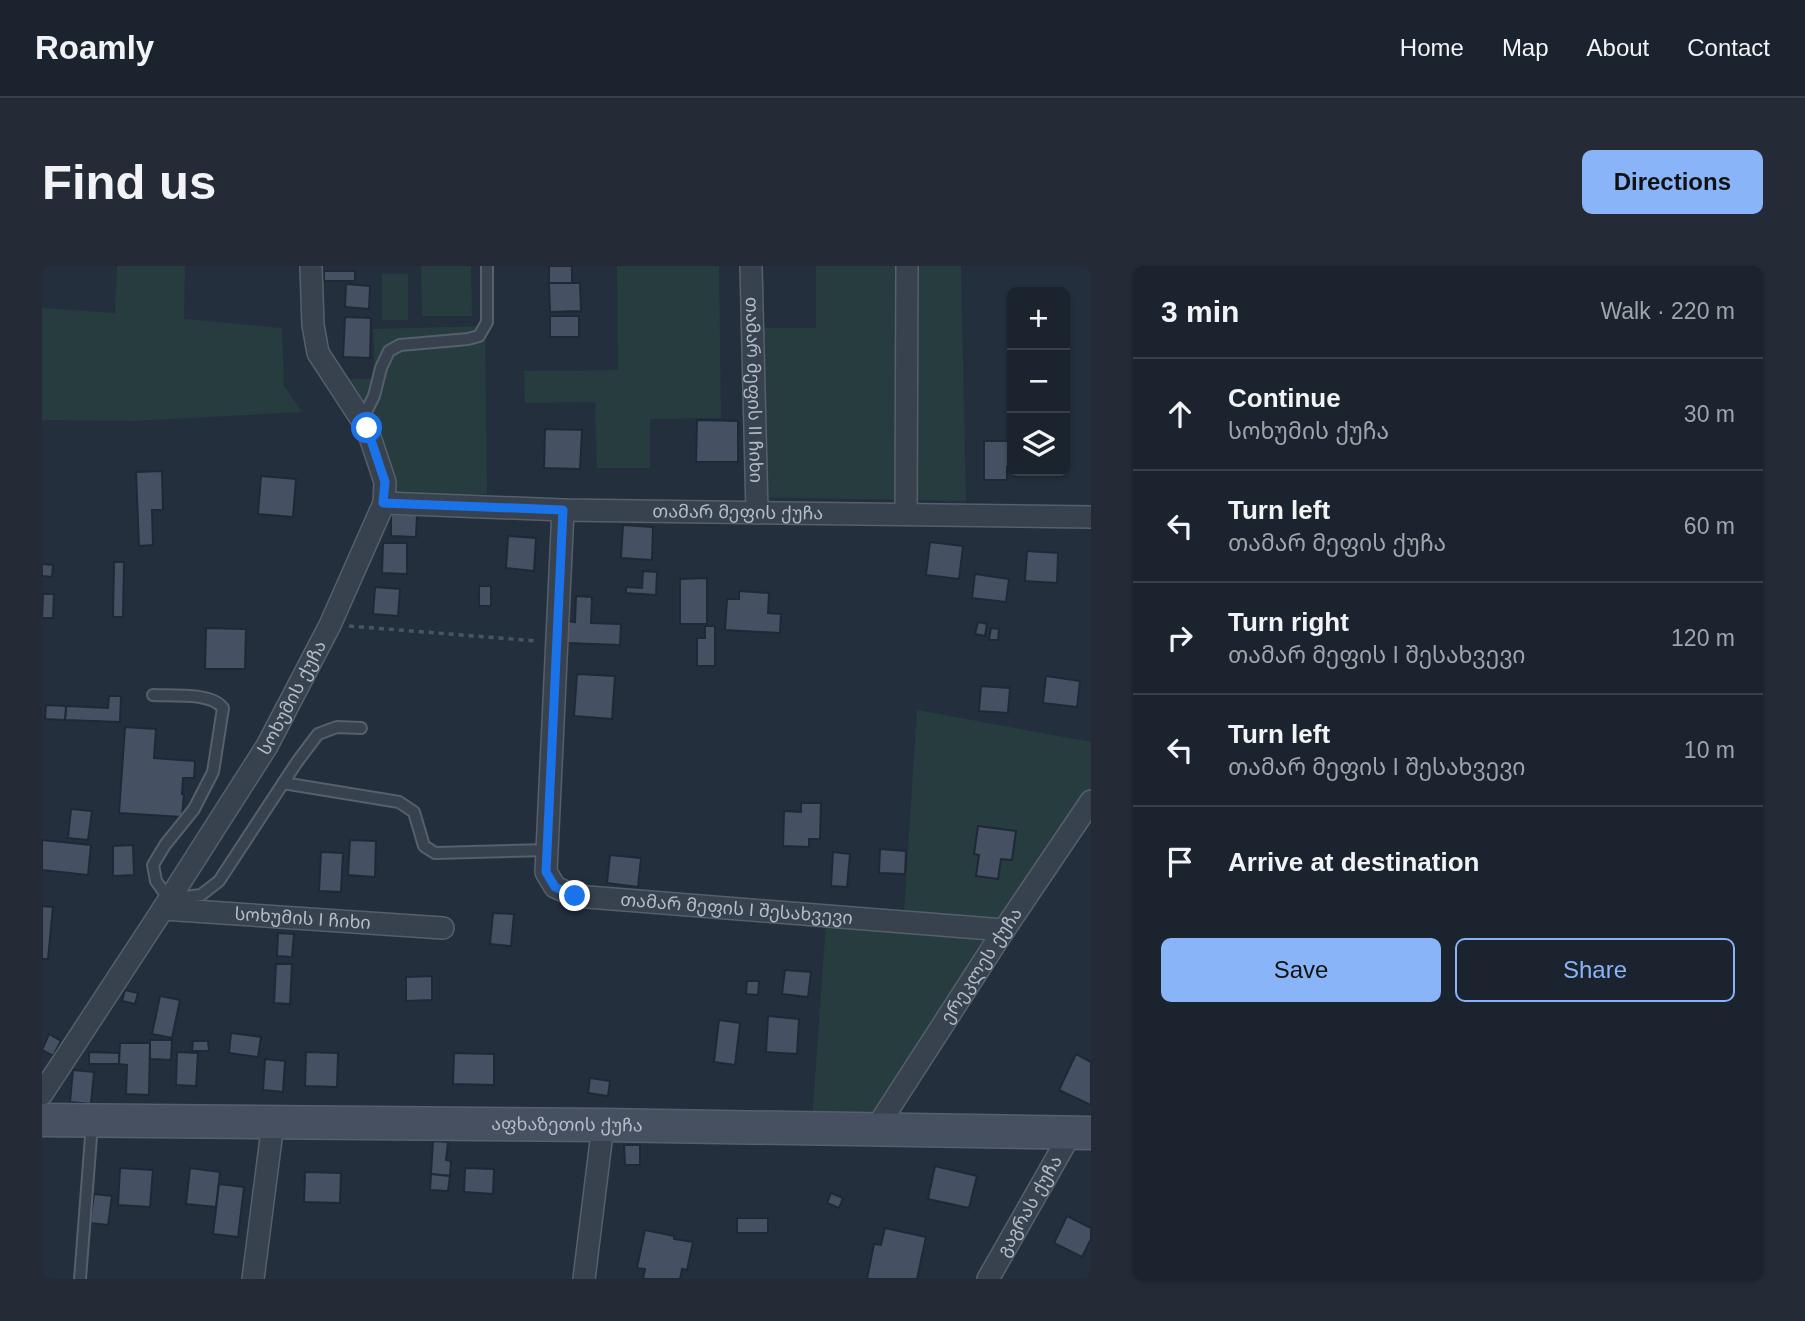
<!DOCTYPE html>
<meta charset="utf-8">
<style>
body{margin:0;font-family:Helvetica,"Noto Sans Georgian",sans-serif;background:#242b36;color:#f1f3f6}
.controls{position:absolute;right:21px;top:21px;display:grid;overflow:hidden;border-radius:10px;box-shadow:0 2px 5px #0004}
.controls button{width:63px;height:63px;display:grid;place-items:center;padding:0;border:0;border-bottom:2px solid #39404a;background:#1b232e;color:#f1f3f6;font:35px sans-serif}
.stop{position:absolute;width:21px;height:21px;margin:-16px;border:5px solid #1a73e8;border-radius:50%;background:#fff}
.stop.end{background:#1a73e8;border-color:#fff;box-shadow:0 2px 7px #0008}
.list{margin:0;padding:0;list-style:none}
h2{display:flex;justify-content:space-between;align-items:center;height:91px;margin:0;padding:0 28px;font-size:30px}
h2 small{font-size:23px;font-weight:400;color:#a0a4aa}
.list li{display:grid;grid-template-columns:46px 1fr auto;gap:21px;align-items:center;box-sizing:border-box;height:112px;padding:0 28px;border-top:2px solid #39404a}
.list b{display:block;font-size:26px;white-space:nowrap}
.list p{margin:0;font-size:23px;white-space:nowrap;color:#a0a4aa}
.list em{font-size:23px;font-style:normal;color:#a0a4aa}
.actions{display:flex;gap:14px;padding:21px 28px}
.actions a{flex:1;padding:16px 0;border:2px solid #8ab4f8;border-radius:10px;text-align:center;font-size:24px;color:#8ab4f8}
.actions .main{background:#8ab4f8;color:#111}
.icon{flex:none;width:38px;height:38px;fill:none;stroke:currentColor;stroke-width:2;stroke-linecap:round;stroke-linejoin:round}
.map{position:relative;flex:none;width:1049px;height:1013px;overflow:hidden;border-radius:10px}
header{display:flex;align-items:center;gap:42px;box-sizing:border-box;height:98px;padding:0 35px;background:#1b232e;border-bottom:2px solid #39404a}
header strong{font-size:33px}
nav{display:flex;gap:38px;margin-inline-start:auto;font-size:24px}
.intro{display:flex;align-items:center;justify-content:space-between;box-sizing:border-box;height:168px;padding:0 42px}
h1{margin:0;font-size:49px}
.button{padding:18px 32px;border-radius:10px;background:#8ab4f8;color:#111;font-size:24px;font-weight:700}
main{display:flex;gap:42px;padding:0 42px}
aside{flex:1;background:#1b232e;border-radius:10px;box-shadow:0 2px 5px #0004}
.map>svg:first-child{display:block}
.green{fill:#263c3f}
.building{fill:#455162;stroke:#1f2835;stroke-width:2}
.lines{fill:none;stroke-linecap:round;stroke-linejoin:round}
.lane-casing{stroke:#565f6c;stroke-width:14}
.street-casing{stroke:#565f6c;stroke-width:24}
.secondary-casing{stroke:#565f6c;stroke-width:35}
.path{stroke:#44595c;stroke-width:3.5;stroke-dasharray:5 5;stroke-linecap:butt}
.lane{stroke:#38414e;stroke-width:10}
.street{stroke:#38414e;stroke-width:21}
.secondary{stroke:#465061;stroke-width:32}
.route{stroke:#1a73e8;stroke-width:9}
.labels{text-anchor:middle;stroke-width:6;stroke-linejoin:round;paint-order:stroke}
.street-label{font-size:18px;fill:#b4bcc9;stroke:#1d2633}
</style>
<header>
<strong>Roamly</strong>
<nav><a>Home</a><a>Map</a><a>About</a><a>Contact</a></nav>
</header>
<div class="intro"><h1>Find us</h1><a class="button">Directions</a></div>
<main>
<div class="map">
<svg width="1049" height="1013" viewBox="0 0 1049 1013">
<rect width="100%" height="100%" fill="#242f3e"/>
<g class="green">
<path d="M75 0H143L142 53 240 62 242 120 260 146 91 155 0 154V42L73 47Z"/>
<path d="M379 0H429L430 50H380Z"/>
<path d="M575 0H677L679 152 608 153V202H555L553 136 483 137 482 105 576 104Z"/>
<path d="M774 0H919L924 235 707 231 706 62H774Z"/>
<rect x="340" y="8" width="26" height="46"/>
<path d="M443 60 445 228 357 231 347 218 303 113H333L331 63Z"/>
<path d="M875 444 1049 476V523L961 656 862 647Z"/>
<path d="M784 657 940 669 943 677 828 853 770 855Z"/>
</g>
<g class="building">
<rect x="507" y="0" width="23" height="17"/>
<rect x="282" y="5" width="31" height="10"/>
<path d="M507 17H538L539 45 508 46Z"/>
<path d="M304 18 328 20 327 43 303 41Z"/>
<rect x="508" y="50" width="29" height="21"/>
<path d="M303 51 329 52 328 92 301 91Z"/>
<path d="M655 154 696 155V196H654Z"/>
<path d="M503 163 540 164 538 203 502 202Z"/>
<path d="M942 175H970V201H965V214H942Z"/>
<path d="M120 205 121 244H110L111 279 97 280 94 206Z"/>
<path d="M219 210 254 213 251 251 216 248Z"/>
<path d="M349 248 375 249 374 271 349 270Z"/>
<path d="M581 259 611 261 610 294 579 292Z"/>
<path d="M466 270 494 272 492 305 464 302Z"/>
<path d="M888 276 921 280 917 313 884 309Z"/>
<path d="M341 277H365V308L340 307Z"/>
<path d="M985 285 1016 287 1015 317 983 315Z"/>
<path d="M72 296H82L81 351H71Z"/>
<path d="M0 298 11 299 10 311 0 310Z"/>
<path d="M601 305 615 306 614 329 584 327V321L600 322Z"/>
<path d="M933 308 967 313 964 336 930 332Z"/>
<path d="M665 312V358H638V313Z"/>
<rect x="437" y="320" width="12" height="20"/>
<path d="M333 321 358 323 356 350 331 348Z"/>
<path d="M697 325 727 327 726 347 739 348 738 367 683 364 685 333H697Z"/>
<path d="M1 328H12L11 352H0Z"/>
<path d="M534 330 550 331 549 357 579 358 578 379 525 377 526 355 533 356Z"/>
<path d="M936 356 945 358 943 370 933 368Z"/>
<path d="M663 360H673V400H655V372H663Z"/>
<path d="M164 362 204 363 203 403H163Z"/>
<path d="M949 362 957 363 956 374H947Z"/>
<path d="M535 408 573 410 570 453 532 450Z"/>
<path d="M1004 410 1038 415 1035 441 1001 437Z"/>
<path d="M939 420 968 422 966 447 937 445Z"/>
<path d="M67 430H79L78 456 23 454 24 440 66 442Z"/>
<path d="M4 439 24 440 23 454 3 453Z"/>
<path d="M83 461 114 463 112 492 153 495 152 512H141L140 528H142L140 551 77 547Z"/>
<path d="M759 537H779L778 573H767V581L741 580 742 545 759 546Z"/>
<path d="M29 543 50 545 46 574 26 572Z"/>
<path d="M936 560 974 565 970 594 959 593 956 613 934 610 937 589 932 588Z"/>
<path d="M0 574 49 579 46 609 0 604Z"/>
<path d="M308 574 334 575 333 611 306 609Z"/>
<path d="M91 579 92 609 71 610V580Z"/>
<path d="M838 583 864 585 863 608 837 607Z"/>
<path d="M279 586 301 587 299 626 277 625Z"/>
<path d="M791 586 808 588 805 621 789 620Z"/>
<path d="M568 589 599 592 596 621 565 617Z"/>
<path d="M0 640 11 641 6 693H0Z"/>
<path d="M451 647 472 648 469 680 448 678Z"/>
<path d="M236 667 252 668 250 691 235 690Z"/>
<path d="M234 698H250L248 738 232 737Z"/>
<path d="M743 704 769 706 766 731 740 728Z"/>
<path d="M390 710V734L364 735V711Z"/>
<path d="M705 715H717L716 729 704 728Z"/>
<path d="M83 724 96 727 93 738 80 735Z"/>
<path d="M118 730 138 734 130 772 110 768Z"/>
<path d="M726 750 757 753 755 788 724 786Z"/>
<path d="M677 754 698 757 693 799 672 796Z"/>
<path d="M189 767 219 771 216 791 187 787Z"/>
<path d="M7 768 19 775 11 790 0 784Z"/>
<path d="M108 774H130L129 794 108 793Z"/>
<path d="M151 775H166L167 785H150Z"/>
<path d="M78 777H108L107 829 84 828 85 799 77 798Z"/>
<path d="M47 786 77 787V798H47Z"/>
<path d="M135 786 156 787 154 820 134 819Z"/>
<path d="M264 786 296 787 295 821 263 820Z"/>
<path d="M412 787 452 788V819L411 818Z"/>
<path d="M1034 788 1049 796V839L1017 824Z"/>
<path d="M223 793 243 795 241 826 221 824Z"/>
<path d="M31 804 52 806 49 838 28 836Z"/>
<path d="M548 812 568 815 566 830 546 827Z"/>
<path d="M391 875 406 876 404 894 409 895 408 910 389 908Z"/>
<path d="M582 879H598V899H583Z"/>
<path d="M893 900 935 910 927 942 886 933Z"/>
<path d="M78 902 111 904 108 941 76 939Z"/>
<path d="M148 902 178 906 174 941 144 938Z"/>
<path d="M423 902 452 903 451 928 422 926Z"/>
<path d="M263 906 299 907 298 937 262 936Z"/>
<path d="M389 908 408 910 406 925 388 924Z"/>
<path d="M177 918 202 921 196 971 171 968Z"/>
<path d="M789 927 801 932 797 942 785 937Z"/>
<path d="M52 928 70 930 66 959 48 957Z"/>
<path d="M1025 950 1049 962V973L1040 991 1012 977Z"/>
<rect x="695" y="952" width="31" height="15"/>
<path d="M843 962 884 971 875 1013H825L832 978 839 979Z"/>
<path d="M603 964 632 970V973L651 976 645 1004 640 1003 638 1013H601L603 1003 595 1002Z"/>
</g>
<g class="lines">
<defs>
<g id="lane">
<path d="M320 154 332 130 339 102 347 85 358 79 426 73 437 70 445 56V0"/>
<path d="M111 429C130 430 169 426 181 442L171 506 152 543 123 579 111 599 114 615 127 633 159 629 177 615 255 496 276 468 295 461 319 462"/>
<path d="M241 517 357 536 372 546 382 580 393 587 505 584"/>
<path d="M38 1013 50 858"/>
</g>
<g id="street">
<path id="s1" d="M709 0 715 247"/>
<path id="s2" d="M342 237 521 244 1049 251"/>
<path id="s3" d="M521 244 504 606 513 621 533 630 962 664"/>
<path d="M864 248 865 0"/>
<path id="s4" d="M121 643 401 662"/>
<path id="s5" d="M0 828 121 643 225 480 288 359 342 237 343 216 325 162 276 87 271 59 269 0"/>
<path id="s6" d="M833 864 962 664 1049 535"/>
<path d="M211 1013 231 857"/>
<path d="M542 1013 561 859"/>
<path id="s7" d="M946 1013 1029 867"/>
</g>
<g id="secondary">
<path id="s8" d="M0 854 561 859 1049 867"/>
</g>
</defs>
<use href="#lane" class="lane-casing"/>
<use href="#street" class="street-casing"/>
<use href="#secondary" class="secondary-casing"/>
<path class="path" d="M307 360 495 375"/>
<use href="#lane" class="lane"/>
<use href="#street" class="street"/>
<use href="#secondary" class="secondary"/>
</g>
<g class="lines">
<path class="route" d="M325 162 343 216 341 237 521 244 504 606 513 621 533 630"/>
</g>
<g class="labels">
<g class="street-label">
<text dy="6" stroke="none"><textPath href="#s1" startOffset="124">თამარ მეფის II ჩიხი</textPath></text>
<text dy="6" stroke="none"><textPath href="#s2" startOffset="354">თამარ მეფის ქუჩა</textPath></text>
<text dy="6" stroke="none"><textPath href="#s5" startOffset="469">სოხუმის ქუჩა</textPath></text>
<text dy="6" stroke="none"><textPath href="#s3" startOffset="564">თამარ მეფის I შესახვევი</textPath></text>
<text dy="6" stroke="none"><textPath href="#s4" startOffset="140">სოხუმის I ჩიხი</textPath></text>
<text dy="6" stroke="none"><textPath href="#s6" startOffset="196">ერეკლეს ქუჩა</textPath></text>
<text dy="6" stroke="none"><textPath href="#s8" startOffset="525">აფხაზეთის ქუჩა</textPath></text>
<text dy="6" stroke="none"><textPath href="#s7" startOffset="84">გაგრას ქუჩა</textPath></text>
</g>
</g>
</svg>
<div class="controls">
<button>+</button>
<button>−</button>
<button><svg class="icon" aria-label="layers" viewBox="0 0 24 24"><path d="M12 4l9 5-9 5-9-5zM3 14l9 5 9-5"/></svg></button>
</div>
<div class="stop" style="left:325px;top:162px"></div>
<div class="stop end" style="left:533px;top:630px"></div>
</div>
<aside>
<h2>3 min<small>Walk · 220 m</small></h2>
<ul class="list">
<li><svg class="icon" aria-label="ahead" viewBox="0 0 24 24"><path d="M12 20V5M6 11l6-6 6 6"/></svg><div><b>Continue</b><p>სოხუმის ქუჩა</p></div><em>30 m</em></li>
<li><svg class="icon" aria-label="left" viewBox="0 0 24 24"><path d="M17 20v-9H6M10 6l-5 5 5 5"/></svg><div><b>Turn left</b><p>თამარ მეფის ქუჩა</p></div><em>60 m</em></li>
<li><svg class="icon" aria-label="right" viewBox="0 0 24 24"><path d="M7 20v-9h11M14 6l5 5-5 5"/></svg><div><b>Turn right</b><p>თამარ მეფის I შესახვევი</p></div><em>120 m</em></li>
<li><svg class="icon" aria-label="left" viewBox="0 0 24 24"><path d="M17 20v-9H6M10 6l-5 5 5 5"/></svg><div><b>Turn left</b><p>თამარ მეფის I შესახვევი</p></div><em>10 m</em></li>
<li><svg class="icon" aria-label="arrive" viewBox="0 0 24 24"><path d="M6 21V4h12l-3 4 3 4H6"/></svg><div><b>Arrive at destination</b></div></li>
</ul>
<div class="actions"><a class="main">Save</a><a>Share</a></div>
</aside>
</main>
